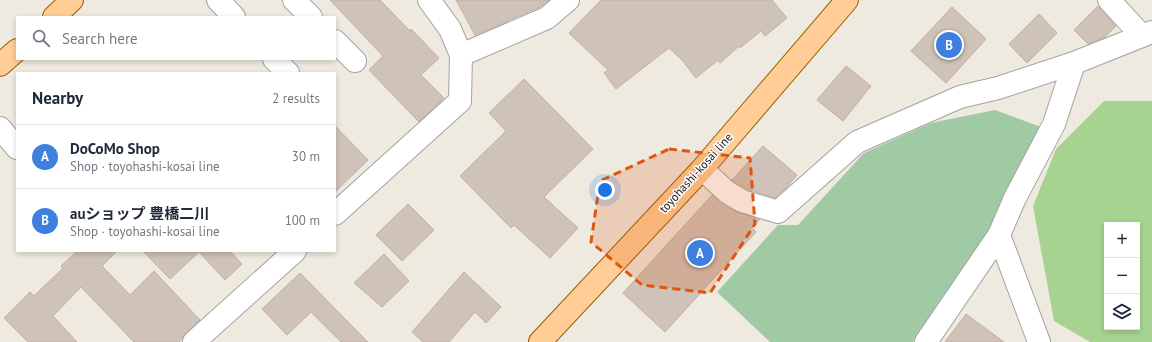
<!DOCTYPE html>
<meta charset="utf-8">
<style>
body{margin:0;font-family:"PT Sans","Noto Sans JP",sans-serif;background:#f6f6f7;color:#1f2937}
.controls{position:absolute;right:12px;bottom:12px;display:grid;overflow:hidden;border-radius:0px;box-shadow:0 2px 6px #0003}
.controls button{width:36px;height:36px;display:grid;place-items:center;padding:0;border:0;border-bottom:1px solid #e0e1e3;background:#fff;color:#1f2937;font:20px sans-serif}
.you{position:absolute;left:605px;top:190px;width:14px;height:14px;margin:-10px;border:3px solid #fff;border-radius:50%;background:#1a73e8;box-shadow:0 0 0 6px #1a73e833}
.badge{display:grid;place-items:center;width:26px;height:26px;border-radius:50%;background:#0f766e;color:#fff;font-size:13px;font-weight:700}
.pin{position:absolute;translate:-50% -50%;border:2px solid #fff;box-shadow:0 1px 4px #0006}
.list{margin:0;padding:0;list-style:none}
h2{display:flex;justify-content:space-between;align-items:center;height:52px;margin:0;padding:0 16px;font-size:17px}
h2 small{font-size:13px;font-weight:400;color:#747a83}
.list li{display:grid;grid-template-columns:26px 1fr auto;gap:12px;align-items:center;box-sizing:border-box;height:64px;padding:0 16px;border-top:1px solid #e0e1e3}
.list b{display:block;font-size:15px;white-space:nowrap}
.list p{margin:0;font-size:13px;white-space:nowrap;color:#747a83}
.list em{font-size:13px;font-style:normal;color:#747a83}
.icon{flex:none;width:22px;height:22px;fill:none;stroke:currentColor;stroke-width:2;stroke-linecap:round;stroke-linejoin:round}
.map{position:relative;flex:none;width:1152px;height:342px;overflow:hidden}
.search{position:absolute;background:#fff;box-shadow:0 2px 6px #0003;left:16px;top:16px;width:320px;height:44px;display:flex;align-items:center;gap:10px;box-sizing:border-box;padding:0 14px;border-radius:0px;color:#747a83;font-size:15px}
.panel{position:absolute;background:#fff;box-shadow:0 2px 6px #0003;left:16px;top:72px;width:320px;height:180px;border-radius:0px}
.map>svg:first-child{display:block}
.forest{fill:#a7d391;fill-rule:evenodd}
.cemetery{fill:#9fcaa4}
.building{fill:#cfc2b9;stroke:#c2afa1}
.lines{fill:none;stroke-linecap:round;stroke-linejoin:round}
.minor-casing{stroke:#a3a3a3;stroke-width:24}
.major-casing{stroke:#945e00;stroke-width:24}
.minor{stroke:#fff;stroke-width:22}
.major{stroke:#ffcd95;stroke-width:22}
.marked{fill:#de560d;fill-opacity:0.2;stroke:#de560d;stroke-width:3;stroke-dasharray:8 5;stroke-linejoin:round}
.labels{text-anchor:middle;stroke-width:3;stroke-linejoin:round;paint-order:stroke}
.street-label{font-size:12px;fill:#1c1c1c;stroke:#fff}
</style>
<div class="map">
<svg width="1152" height="342" viewBox="0 0 1152 342">
<rect width="100%" height="100%" fill="#efeae0"/>
<path class="forest" d="M1104 101H1152V342H1090L1054 321 1033 206 1056 149ZM1107 225H1137V327H1107Z"/>
<path class="cemetery" d="M995 110 1041 127 998 219 913 342H770L717 292 778 225H798L864 153 931 123Z"/>
<g class="building">
<path d="M330 0H380L410 31 411 29 439 58 421 75 444 98 419 122 369 70 383 56Z"/>
<path d="M456 0H549L540 7 475 35Z"/>
<path d="M601 0H772L787 18 765 36 761 31 740 48 739 46 720 63 718 60 696 78 682 60 669 48 616 89 604 73 608 70 569 33Z"/>
<path d="M1098 6 1116 26 1105 37 1088 44 1074 30Z"/>
<path d="M952 7 986 39 946 83 911 51Z"/>
<path d="M1039 14 1057 33 1027 63 1009 44Z"/>
<path d="M846 66 871 86 843 121 817 100Z"/>
<path d="M524 79 593 149 544 197 578 228 550 258 514 225 511 228 460 176 506 131 489 113Z"/>
<path d="M335 126 368 160 335 192Z"/>
<path d="M763 146 797 175 787 187 775 198 747 189 732 180Z"/>
<path d="M712 195 720 203 736 212 760 219 752 228 756 232 665 332 623 293Z"/>
<path d="M408 204 434 230 402 261 376 235Z"/>
<path d="M77 251H117L102 266 130 295 154 271 200 320 186 333 179 342H134L81 287 53 316 77 342H28L4 318 30 292 34 296 63 268 61 266Z"/>
<path d="M143 251H230L242 264 225 280 199 252 170 279Z"/>
<path d="M384 254 409 281 382 307 354 283Z"/>
<path d="M464 272 501 307 486 323 475 312 449 342H423L412 332Z"/>
<path d="M300 273 351 325 368 342H341L311 312 287 335 262 309Z"/>
<path d="M966 314 1004 342H945Z"/>
</g>
<g class="lines">
<defs>
<g id="minor">
<path d="M218 0 234 17"/>
<path d="M294 0 311 17"/>
<path d="M1109 0 1142 36"/>
<path d="M335 41 355 61"/>
<path d="M461 55 547 18 568 0"/>
<path d="M274 59 288 73"/>
<path d="M0 128 17 148"/>
<path d="M702 169 727 192 742 201 778 212 857 142 960 97 998 88 1074 63 1152 32"/>
<path d="M335 214 460 101 461 55 450 29 429 0"/>
<path d="M194 342 295 251"/>
<path d="M926 342 999 235"/>
<path d="M1039 342 999 235 1015 198 1054 124 1074 63"/>
</g>
<g id="major">
<path d="M54 17 72 0"/>
<path d="M0 65 17 50"/>
<path d="M540 342 702 169 847 0"/>
</g>
</defs>
<use href="#minor" class="minor-casing"/>
<use href="#major" class="major-casing"/>
<use href="#minor" class="minor"/>
<use href="#major" class="major"/>
</g>
<path class="marked" d="M669 149 750 158 755 224 710 293 642 285 591 242 600 181Z"/>
<g class="labels">
<g class="street-label">
<text transform="translate(696 173) rotate(-48)" y="4">toyohashi-kosai line</text>
</g>
</g>
</svg>
<div class="controls">
<button>+</button>
<button>−</button>
<button><svg class="icon" aria-label="layers" viewBox="0 0 24 24"><path d="M12 4l9 5-9 5-9-5zM3 14l9 5 9-5"/></svg></button>
</div>
<div class="you"></div>
<div class="pin badge" style="left:700px;top:253px;background:#3f7fe0">A</div>
<div class="pin badge" style="left:949px;top:45px;background:#3f7fe0">B</div>
<div class="search"><svg class="icon" aria-label="search" viewBox="0 0 24 24"><circle cx="10" cy="10" r="6"/><path d="M15 15l6 6"/></svg>Search here</div>
<section class="panel">
<h2>Nearby<small>2 results</small></h2>
<ul class="list">
<li><span class="badge" style="background:#3f7fe0">A</span><div><b>DoCoMo Shop</b><p>Shop · toyohashi-kosai line</p></div><em>30 m</em></li>
<li><span class="badge" style="background:#3f7fe0">B</span><div><b>auショップ 豊橋二川</b><p>Shop · toyohashi-kosai line</p></div><em>100 m</em></li>
</ul>
</section>
</div>
